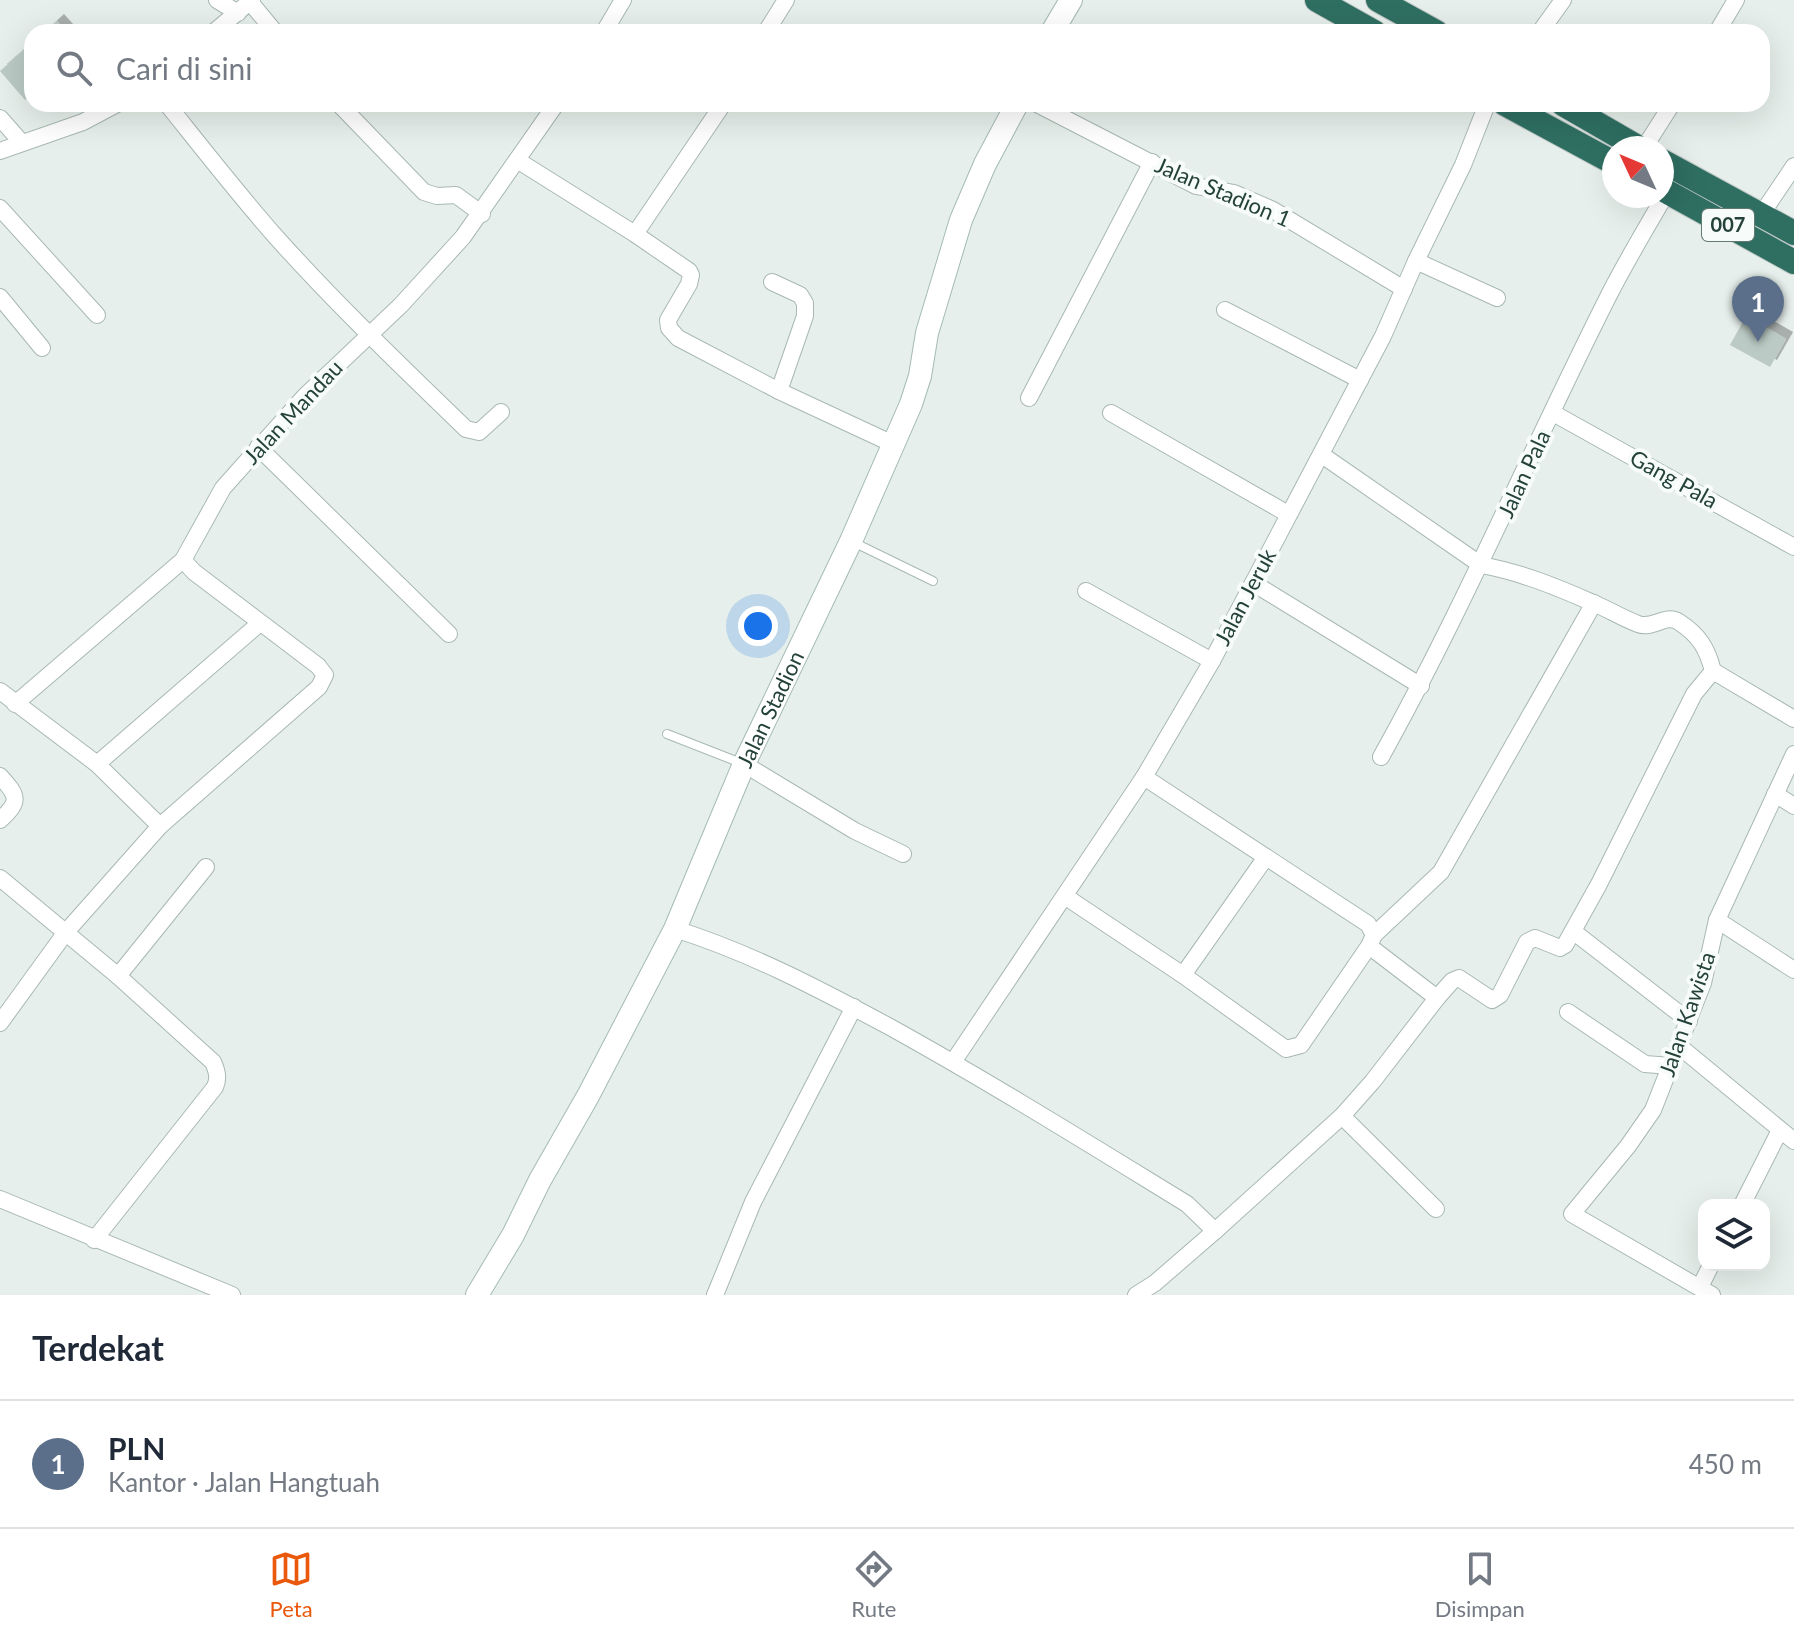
<!DOCTYPE html>
<html lang="id">
<meta charset="utf-8">
<style>
body{margin:0;font-family:Lato,sans-serif;background:#f2f2f3;color:#1f2937}
.controls{position:absolute;right:24px;bottom:24px;display:grid;overflow:hidden;border-radius:16px;box-shadow:0 8px 32px #0002}
.controls button{width:72px;height:72px;display:grid;place-items:center;padding:0;border:0;border-bottom:2px solid #e0e1e3;background:#fff;color:#1f2937;font:40px sans-serif}
.compass{position:absolute;left:1602px;top:136px;width:72px;height:72px;border-radius:50%;background:#fff;box-shadow:0 8px 32px #0002;rotate:314deg}
.you{position:absolute;left:758px;top:626px;width:28px;height:28px;margin:-20px;border:6px solid #fff;border-radius:50%;background:#1a73e8;box-shadow:0 0 0 12px #1a73e833}
.badge{display:grid;place-items:center;width:52px;height:52px;border-radius:50%;background:#ea580c;color:#fff;font-size:26px;font-weight:700}
.pin{position:absolute;translate:-50% -66px;filter:drop-shadow(0 2px 4px #0008)}
.pin::after{content:'';position:absolute;top:42px;width:28px;height:24px;background:inherit;clip-path:polygon(0 0,100% 0,50% 100%)}
.list{margin:0;padding:0;list-style:none}
h2{display:flex;justify-content:space-between;align-items:center;height:104px;margin:0;padding:0 32px;font-size:34px}
h2 small{font-size:26px;font-weight:400;color:#747a83}
.list li{display:grid;grid-template-columns:52px 1fr auto;gap:24px;align-items:center;box-sizing:border-box;height:128px;padding:0 32px;border-top:2px solid #e0e1e3}
.list b{display:block;font-size:30px;white-space:nowrap}
.list p{margin:0;font-size:26px;white-space:nowrap;color:#747a83}
.list em{font-size:26px;font-style:normal;color:#747a83}
.icon{flex:none;width:44px;height:44px;fill:none;stroke:currentColor;stroke-width:2;stroke-linecap:round;stroke-linejoin:round}
.map{position:relative;flex:none;width:1794px;height:1295px;overflow:hidden}
.search{position:absolute;background:#fff;box-shadow:0 8px 32px #0002;left:24px;right:24px;top:24px;height:88px;display:flex;align-items:center;gap:20px;box-sizing:border-box;padding:0 28px;border-radius:24px;color:#747a83;font-size:30px}
.sheet{height:232px;background:#fff}
nav{display:flex;justify-content:space-around;align-items:center;box-sizing:border-box;height:112px;border-top:2px solid #e0e1e3;background:#fff;font-size:22px;color:#747a83}
nav a{display:grid;justify-items:center;gap:4px}
nav .on{color:#ea580c}
.map>svg:first-child{display:block}
.building{fill:#bbcac4;filter:url(#shadow)}
.lines{fill:none;stroke-linecap:round;stroke-linejoin:round}
.lane-casing{stroke:#a8b8b2;stroke-width:10}
.street-casing{stroke:#a8b8b2;stroke-width:18}
.secondary-casing{stroke:#a4bbb3;stroke-width:24}
.highway-casing{stroke:#c2cac8;stroke-width:26}
.lane{stroke:#fff;stroke-width:8}
.street{stroke:#fff;stroke-width:16}
.secondary{stroke:#fff;stroke-width:22}
.highway{stroke:#2f6f62;stroke-width:24}
.labels{text-anchor:middle;stroke-width:8;stroke-linejoin:round;paint-order:stroke}
.shield{fill:#f7fbf9;stroke:#637a73;stroke-width:2}
.shield-label{font-size:20px;font-weight:bold;fill:#24423a}
.street-label{font-size:22px;fill:#24423a;stroke:#f7fbf9}
</style>
<div class="map">
<svg width="1794" height="1295" viewBox="0 0 1794 1295">
<defs>
<filter id="shadow"><feDropShadow dx="7" dy="-7" stdDeviation="0" flood-color="#0004"/></filter>
</defs>
<rect width="100%" height="100%" fill="#e6efeb"/>
<g class="building">
<path d="M57 21 67 32H45Z"/>
<path d="M32 43V94L25 100 0 71Z"/>
<path d="M1746 316 1786 339 1770 367 1730 345Z"/>
</g>
<g class="lines">
<defs>
<g id="lane">
<path d="M851 541 933 581"/>
<path d="M667 734 741 763"/>
</g>
<g id="street">
<path d="M217 0 238 13"/>
<path d="M250 2 275 32"/>
<path d="M214 32 252 0"/>
<path d="M604 32 623 0"/>
<path d="M766 32 786 0"/>
<path d="M1540 32 1563 0"/>
<path d="M1717 32 1736 0"/>
<path d="M167 104C203 149 238 194 276 237 336 304 401 366 466 429L479 432 501 412"/>
<path d="M339 104 424 192 437 196 456 195 482 214"/>
<path d="M1037 104 1196 186 1234 193 1273 210 1404 289"/>
<path d="M0 118 22 143"/>
<path d="M1644 148 1672 104"/>
<path d="M0 151 83 122 117 104"/>
<path d="M517 160 635 234 689 271 691 275 689 284 668 320 669 328 678 338 779 391 893 444"/>
<path d="M0 208 97 315"/>
<path d="M1761 215 1794 166"/>
<path d="M635 234 723 104"/>
<path d="M1416 261 1497 298"/>
<path d="M772 282 800 295 805 303V316L779 391"/>
<path d="M0 297 42 348"/>
<path d="M1225 310 1360 380"/>
<path d="M1029 398 1152 162"/>
<path d="M1111 413 1288 514"/>
<path d="M1553 413 1794 547"/>
<path d="M258 447 449 634"/>
<path d="M1322 455 1481 565C1520 572 1557 587 1593 603 1608 609 1622 618 1638 624 1653 630 1665 613 1679 622 1699 635 1707 648 1713 671L1794 719"/>
<path d="M1253 583 1421 686"/>
<path d="M1086 591 1212 661"/>
<path d="M0 691 97 764 160 826 66 932 0 1023"/>
<path d="M15 704 183 560 223 488 305 396 401 305 463 237 556 104"/>
<path d="M1381 757C1465 606 1532 447 1610 293 1628 258 1648 225 1667 192"/>
<path d="M97 764 260 623"/>
<path d="M744 764 855 831 903 854"/>
<path d="M0 776C18 796 21 801 0 820"/>
<path d="M1775 794 1794 806"/>
<path d="M160 826 319 687 325 675 318 666 194 572 183 560"/>
<path d="M0 878 118 976 213 1062C217 1071 219 1078 215 1087L94 1240"/>
<path d="M1066 897 1183 975 1286 1049 1301 1045 1369 946 1374 935 1368 924 1144 777"/>
<path d="M1717 920 1794 970"/>
<path d="M675 929C751 953 819 989 890 1027 991 1083 1089 1144 1187 1204L1215 1231 1155 1283 1136 1295"/>
<path d="M1574 932 1689 1021"/>
<path d="M1374 935 1441 872 1594 603"/>
<path d="M1369 946 1437 998 1452 981 1459 978 1492 1000 1500 995 1527 942 1535 938 1560 948 1565 945 1599 884 1694 694 1713 671"/>
<path d="M1183 975 1266 857"/>
<path d="M118 976 206 867"/>
<path d="M1568 1012 1645 1064 1671 1066"/>
<path d="M1679 1046 1794 1141"/>
<path d="M953 1062 1144 777 1212 661 1383 336 1416 261 1463 165 1487 104"/>
<path d="M1342 1116 1436 1209"/>
<path d="M0 1199 232 1295"/>
<path d="M1742 1205 1780 1130"/>
<path d="M1215 1231 1342 1116 1373 1081 1437 998"/>
<path d="M1700 1287 1711 1265"/>
<path d="M715 1295 753 1202 854 1007"/>
<path d="M1712 1295 1572 1214 1628 1146 1653 1110 1703 983 1717 920 1794 754"/>
</g>
<g id="secondary">
<path d="M1052 32 1071 0"/>
<path id="s1" d="M477 1295 513 1235 540 1180 588 1096 675 929 744 764 851 541 911 404 920 376 927 333 961 220 985 164 1017 104"/>
</g>
<g id="highway">
<path d="M1317 0 1374 32"/>
<path d="M1378 0 1436 32"/>
<path d="M1505 104 1614 163"/>
<path d="M1563 104 1639 148"/>
<path d="M1662 161 1794 233"/>
<path d="M1662 189 1794 262"/>
</g>
</defs>
<use href="#lane" class="lane-casing"/>
<use href="#street" class="street-casing"/>
<use href="#secondary" class="secondary-casing"/>
<use href="#highway" class="highway-casing"/>
<use href="#lane" class="lane"/>
<use href="#street" class="street"/>
<use href="#secondary" class="secondary"/>
<use href="#highway" class="highway"/>
</g>
<g class="labels">
<rect class="shield" x="1702" y="209" width="52" height="32" rx="6"/>
<g class="shield-label">
<text x="1728" y="232">007</text>
</g>
<g class="street-label">
<text transform="translate(1223 192) rotate(23)" y="8">Jalan Stadion 1</text>
<text transform="translate(293 412) rotate(-47)" y="8">Jalan Mandau</text>
<text transform="translate(1524 474) rotate(-65)" y="8">Jalan Pala</text>
<text transform="translate(1674 479) rotate(29)" y="8">Gang Pala</text>
<text transform="translate(1245 597) rotate(-62)" y="8">Jalan Jeruk</text>
<text dy="8" stroke="none"><textPath href="#s1" startOffset="656">Jalan Stadion</textPath></text>
<text transform="translate(1687 1014) rotate(-71)" y="8">Jalan Kawista</text>
</g>
</g>
</svg>
<div class="controls">
<button><svg class="icon" aria-label="layers" viewBox="0 0 24 24"><path d="M12 4l9 5-9 5-9-5zM3 14l9 5 9-5"/></svg></button>
</div>
<svg class="compass" viewBox="-18 -18 36 36"><path d="M0-13l5 13h-10z" fill="#e53935"/><path d="M0 13l5-13h-10z" fill="#747a83"/></svg>
<div class="you"></div>
<div class="pin badge" style="left:1758px;top:342px;background:#5c6f8a">1</div>
<div class="search"><svg class="icon" aria-label="search" viewBox="0 0 24 24"><circle cx="10" cy="10" r="6"/><path d="M15 15l6 6"/></svg>Cari di sini</div>
</div>
<section class="sheet">
<h2>Terdekat<small></small></h2>
<ul class="list">
<li><span class="badge" style="background:#5c6f8a">1</span><div><b>PLN</b><p>Kantor · Jalan Hangtuah</p></div><em>450 m</em></li>
</ul>
</section>
<nav>
<a class="on"><svg class="icon" aria-label="map" viewBox="0 0 24 24"><path d="M3 6l6-2 6 2 6-2v14l-6 2-6-2-6 2zM9 4v14M15 6v14"/></svg>Peta</a>
<a><svg class="icon" aria-label="directions" viewBox="0 0 24 24"><path d="M12 3l9 9-9 9-9-9zM9 14v-3h6M13 9l2 2-2 2"/></svg>Rute</a>
<a><svg class="icon" aria-label="saved" viewBox="0 0 24 24"><path d="M7 4h10v16l-5-4-5 4z"/></svg>Disimpan</a>
</nav>
